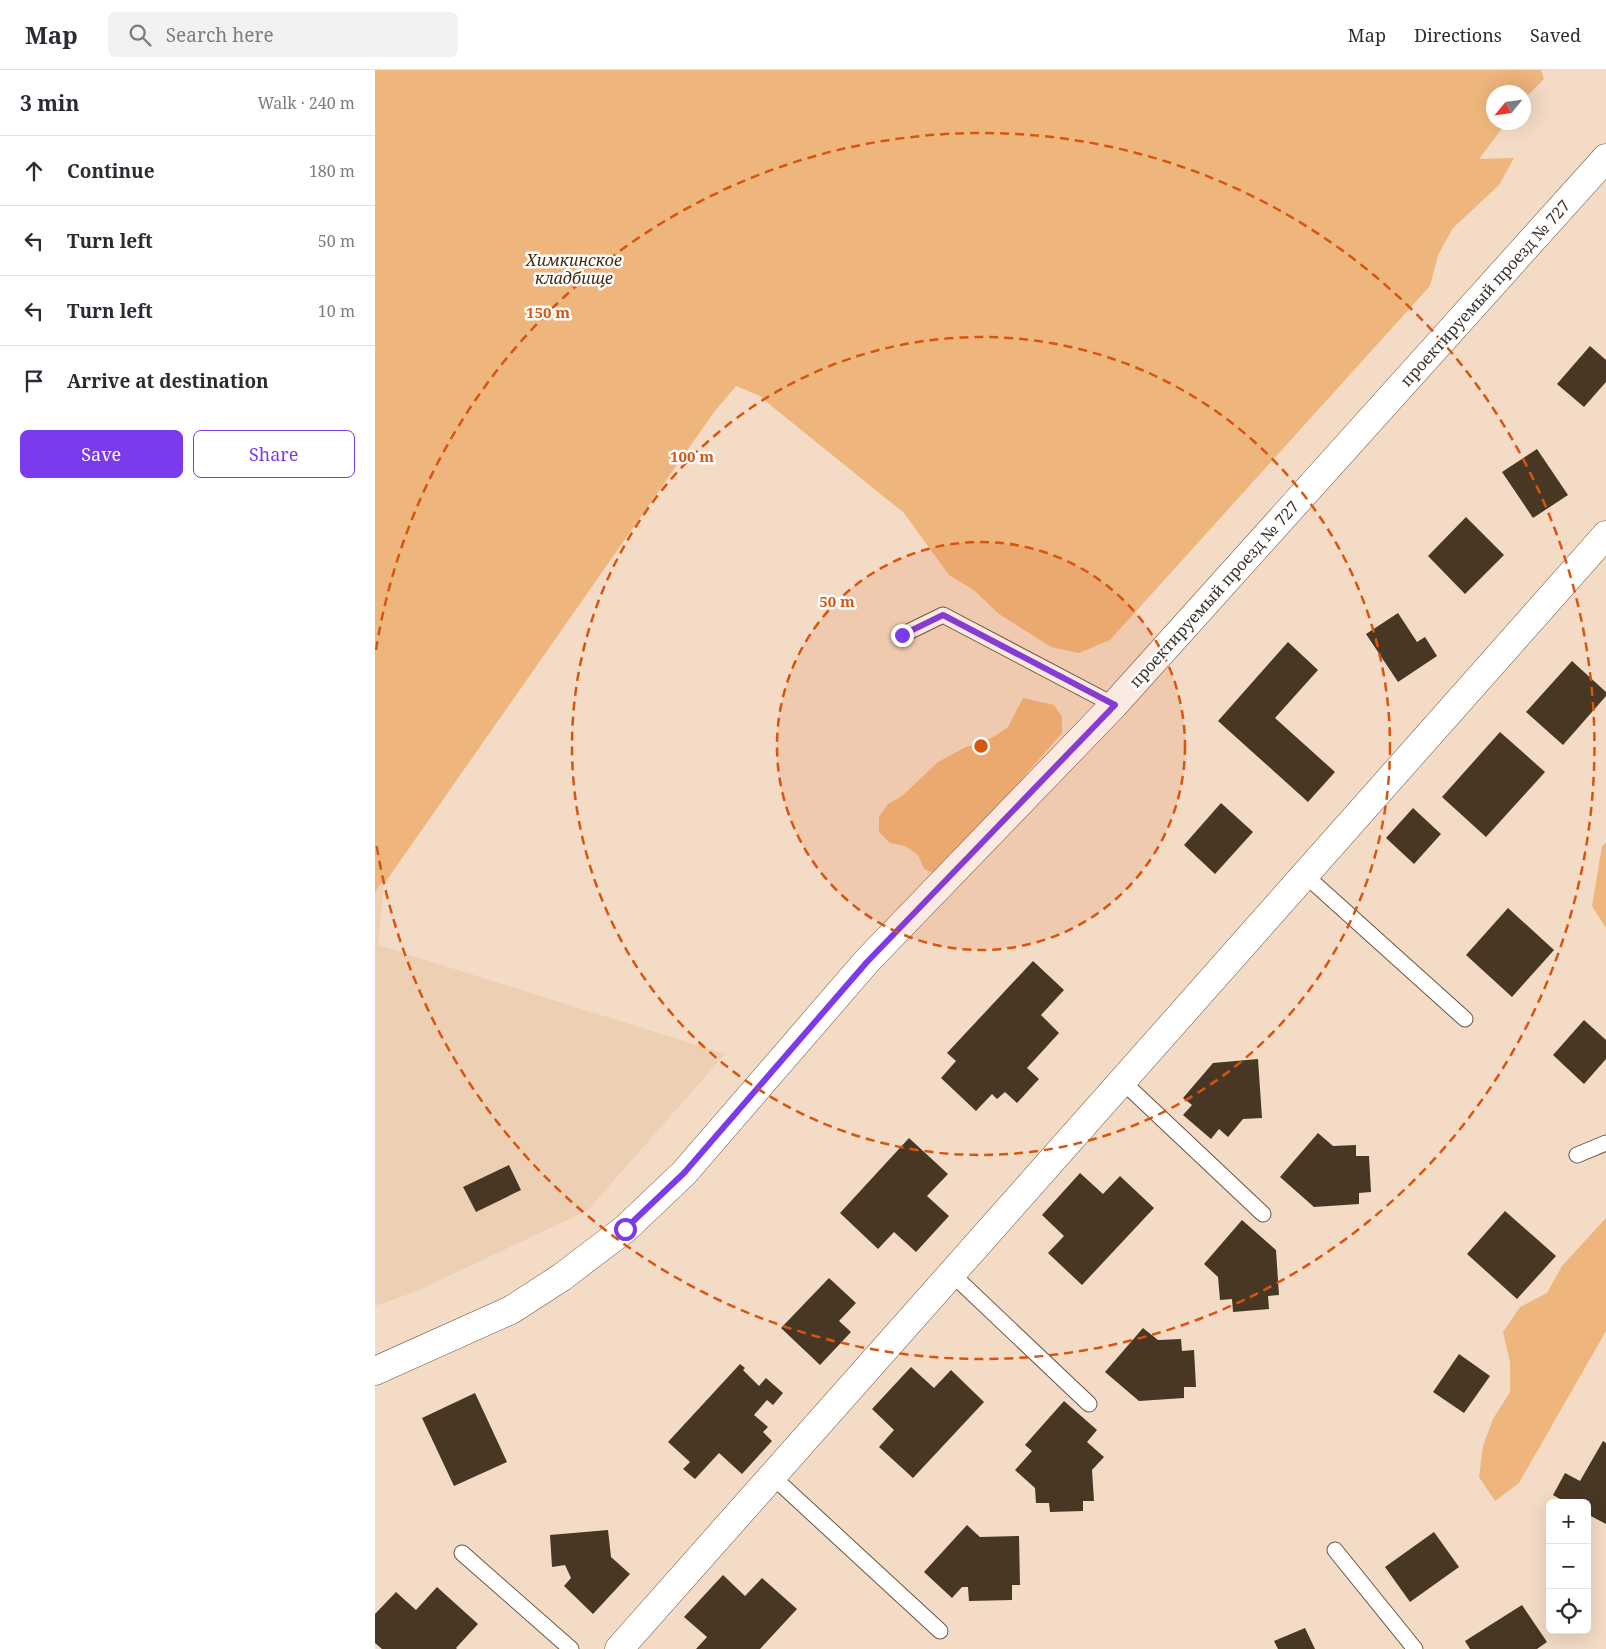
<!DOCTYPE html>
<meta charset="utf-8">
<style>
body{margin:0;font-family:"Noto Serif",serif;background:#f2f2f3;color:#2b2b33}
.controls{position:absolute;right:15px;bottom:15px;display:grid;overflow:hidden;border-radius:8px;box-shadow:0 5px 20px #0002}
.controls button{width:45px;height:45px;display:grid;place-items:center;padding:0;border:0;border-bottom:1px solid #e1e1e2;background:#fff;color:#2b2b33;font:25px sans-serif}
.compass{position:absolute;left:1111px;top:15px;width:45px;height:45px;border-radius:50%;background:#fff;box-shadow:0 5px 20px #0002;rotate:241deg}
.stop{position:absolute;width:15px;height:15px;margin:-11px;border:4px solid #7c3aed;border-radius:50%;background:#fff}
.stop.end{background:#7c3aed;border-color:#fff;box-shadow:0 1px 5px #0008}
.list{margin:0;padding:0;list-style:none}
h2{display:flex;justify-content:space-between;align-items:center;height:65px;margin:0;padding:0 20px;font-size:21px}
h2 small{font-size:16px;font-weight:400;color:#7c7c81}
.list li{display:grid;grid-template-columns:32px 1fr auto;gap:15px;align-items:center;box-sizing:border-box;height:70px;padding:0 20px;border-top:1px solid #e1e1e2}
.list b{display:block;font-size:19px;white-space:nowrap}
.list em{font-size:16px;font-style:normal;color:#7c7c81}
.actions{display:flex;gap:10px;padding:15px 20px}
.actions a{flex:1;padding:11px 0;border:1px solid #7c3aed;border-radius:8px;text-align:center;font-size:18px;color:#7c3aed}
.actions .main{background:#7c3aed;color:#fff}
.icon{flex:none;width:28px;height:28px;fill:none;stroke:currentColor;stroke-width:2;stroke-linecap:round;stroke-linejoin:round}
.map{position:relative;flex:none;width:1231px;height:1579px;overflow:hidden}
header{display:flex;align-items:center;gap:30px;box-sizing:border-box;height:70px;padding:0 25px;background:#fff;border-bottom:1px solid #e1e1e2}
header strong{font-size:24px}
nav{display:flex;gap:28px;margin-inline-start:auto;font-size:18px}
.search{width:350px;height:45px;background:#f2f2f3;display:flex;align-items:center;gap:12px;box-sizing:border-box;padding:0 18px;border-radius:8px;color:#7c7c81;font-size:19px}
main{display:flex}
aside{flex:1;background:#fff}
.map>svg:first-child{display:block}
.built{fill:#edd0b4}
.green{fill:#eeb57d}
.building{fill:#493725}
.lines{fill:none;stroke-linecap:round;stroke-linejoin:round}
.lane-casing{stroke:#6a5642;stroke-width:17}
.street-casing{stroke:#6a5642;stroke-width:29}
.lane{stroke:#fff;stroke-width:15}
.street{stroke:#fff;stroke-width:28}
.route{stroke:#7c3aed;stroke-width:6}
.ring{fill:none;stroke:#d7550f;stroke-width:2.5;stroke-dasharray:9 6}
.labels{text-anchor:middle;stroke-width:5;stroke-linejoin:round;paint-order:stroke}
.park-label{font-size:16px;font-style:italic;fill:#452b0e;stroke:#fff}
.street-label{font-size:16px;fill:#3c332a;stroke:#fff}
.centre{fill:#d7550f;stroke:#fff;stroke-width:2.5}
.ring-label{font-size:15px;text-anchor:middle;font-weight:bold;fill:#d7550f;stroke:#fff;stroke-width:5;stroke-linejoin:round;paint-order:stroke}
</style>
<header>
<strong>Map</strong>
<div class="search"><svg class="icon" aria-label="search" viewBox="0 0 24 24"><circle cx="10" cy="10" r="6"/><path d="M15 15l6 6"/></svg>Search here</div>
<nav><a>Map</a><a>Directions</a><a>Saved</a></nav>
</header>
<main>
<aside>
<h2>3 min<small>Walk · 240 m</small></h2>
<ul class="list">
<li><svg class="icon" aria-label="ahead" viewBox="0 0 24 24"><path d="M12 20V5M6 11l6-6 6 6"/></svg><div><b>Continue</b></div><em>180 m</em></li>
<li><svg class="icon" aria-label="left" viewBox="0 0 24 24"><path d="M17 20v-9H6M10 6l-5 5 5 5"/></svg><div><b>Turn left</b></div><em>50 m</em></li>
<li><svg class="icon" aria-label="left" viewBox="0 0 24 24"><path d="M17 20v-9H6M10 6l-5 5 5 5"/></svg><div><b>Turn left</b></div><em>10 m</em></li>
<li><svg class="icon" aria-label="arrive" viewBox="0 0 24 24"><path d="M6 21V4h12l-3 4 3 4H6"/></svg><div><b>Arrive at destination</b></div></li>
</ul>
<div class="actions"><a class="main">Save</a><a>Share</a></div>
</aside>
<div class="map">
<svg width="1231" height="1579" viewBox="0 0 1231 1579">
<rect width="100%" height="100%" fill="#f3dbc5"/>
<path class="built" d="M0 811 9 814 3 875 350 984 213 1140 40 1222 0 1236Z"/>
<g class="green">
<path d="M0 0H1166L1169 9 1149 29 1148 22H1118V52L1131 53 1104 89 1139 88 1124 115 1078 158 1063 185 1055 216 735 570 704 583 676 577 624 544 600 521 574 505 529 443 383 325 361 316 339 342 9 814 6 813 0 822Z"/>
<path d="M648 628 679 635 687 647V663L563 805 549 799 543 785 530 776 515 773 504 762V747L513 734 527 726 563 692 591 677 606 673 620 666 633 657Z"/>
<path d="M1231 773V858L1217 836 1227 776Z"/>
<path d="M1231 1148V1261L1144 1413 1120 1431 1104 1407 1108 1376 1118 1349 1135 1322V1292L1128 1262 1145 1237 1172 1223 1187 1196Z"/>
</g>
<g class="building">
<path d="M1215 276 1231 290V312L1209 337 1182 314Z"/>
<path d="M1162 379 1193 425 1158 448 1127 402Z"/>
<path d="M1091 447 1129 485 1090 524 1053 486Z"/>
<path d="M1023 543 1042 572 1050 567 1062 586 1023 612 991 564Z"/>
<path d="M913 572 943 600 900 648 960 702 933 732 843 651Z"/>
<path d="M1197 591 1231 622V626L1188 675 1151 642Z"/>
<path d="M1125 662 1170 702 1111 767 1067 727Z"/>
<path d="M846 733 878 762 840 804 809 775Z"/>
<path d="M1038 738 1066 764 1039 794 1011 768Z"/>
<path d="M1133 838 1179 880 1137 927 1091 885Z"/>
<path d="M658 891 689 920 666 945 684 963 652 998 664 1009 642 1033 630 1022 622 1029 617 1024 601 1041 566 1008 581 991 572 983Z"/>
<path d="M1209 950 1231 970V989L1209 1014 1178 985Z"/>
<path d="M883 989 887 1048 868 1049 853 1067 844 1059 836 1069 808 1045 817 1035 808 1028 838 993Z"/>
<path d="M943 1063 958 1076 981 1075V1086H994L996 1122 984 1123V1134L939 1137 905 1107Z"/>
<path d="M534 1068 573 1104 552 1126 574 1146 541 1182 519 1162 503 1179 465 1143Z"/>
<path d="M134 1095 146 1120 101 1142 88 1117Z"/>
<path d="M705 1103 728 1124 745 1106 779 1138 707 1215 673 1183 689 1166 667 1145Z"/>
<path d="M1130 1141 1181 1186 1142 1229 1092 1184Z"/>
<path d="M867 1150 901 1180 904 1225 893 1226 894 1239 858 1242 857 1229 845 1230 843 1207 829 1194Z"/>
<path d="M454 1208 481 1233 464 1251 476 1262 445 1295 406 1258Z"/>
<path d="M768 1258 783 1270 806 1269 807 1281 819 1280 821 1317H809V1328L764 1331 730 1302Z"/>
<path d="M1084 1284 1115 1306 1089 1343 1058 1322Z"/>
<path d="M365 1294 370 1298 368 1300 384 1316 391 1308 408 1323 398 1335 392 1330 379 1345 393 1357 388 1362 397 1371 367 1404 344 1383 320 1409 308 1399 315 1392 293 1372Z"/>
<path d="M536 1297 559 1318 576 1300 609 1332 538 1408 504 1377 519 1360 497 1339Z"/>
<path d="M100 1323 132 1392 79 1416 47 1348Z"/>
<path d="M689 1331 722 1360 712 1372 729 1387 717 1400 719 1431H708V1441L675 1442 674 1433H661L660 1418 640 1400 657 1381 650 1375Z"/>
<path d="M1228 1371 1231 1373V1454L1212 1444V1433H1192L1178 1425 1190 1403 1205 1411Z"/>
<path d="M592 1455 605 1467 644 1466 645 1515H637V1530L594 1531 593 1517H587L577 1528 549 1502Z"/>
<path d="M233 1460 236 1487 255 1504 218 1544 189 1516 196 1508 190 1495 177 1497 175 1465Z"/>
<path d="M1059 1462 1084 1497 1035 1532 1010 1497Z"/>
<path d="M348 1505 370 1526 387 1508 422 1539 385 1579H321L332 1567 309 1547Z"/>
<path d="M62 1517 103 1554 81 1578 82 1579H7L0 1573V1544L21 1522 41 1540Z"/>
<path d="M1147 1535 1172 1572 1162 1579H1095L1090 1571Z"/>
<path d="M930 1558 940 1579H903L899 1571Z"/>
</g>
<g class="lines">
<defs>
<g id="lane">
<path d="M527 565 568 545 739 635"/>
<path d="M930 805 1090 949"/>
<path d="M747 1011 888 1144"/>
<path d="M1202 1085 1231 1073"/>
<path d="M577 1204 714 1334"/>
<path d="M397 1406 565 1561"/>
<path d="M960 1480 1040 1579"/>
<path d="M87 1483 196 1579"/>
</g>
<g id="street">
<path d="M0 1301 136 1240 187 1207 250 1159 309 1103 492 891 739 635 1231 88"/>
<path d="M244 1579 1231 465"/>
</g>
</defs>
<use href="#lane" class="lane-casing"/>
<use href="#street" class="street-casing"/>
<use href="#lane" class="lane"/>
<use href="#street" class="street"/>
</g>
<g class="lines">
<path class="route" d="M250 1159 309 1103 492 892 740 635 568 545 527 565"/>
</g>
<circle cx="606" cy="676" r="204" fill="#d7550f" fill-opacity=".12"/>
<g class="ring">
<circle cx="606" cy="676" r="204"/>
<circle cx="606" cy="676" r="409"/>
<path d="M1 580A613 613 0 1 1 1 772"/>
</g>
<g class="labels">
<g class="park-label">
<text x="199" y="196">Химкинское<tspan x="199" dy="18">кладбище</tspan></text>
</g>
<g class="street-label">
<text transform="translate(1110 223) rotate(-48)" y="6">проектируемый проезд № 727</text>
<text transform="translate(839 524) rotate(-48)" y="6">проектируемый проезд № 727</text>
</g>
</g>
<circle cx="606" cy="676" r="8" class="centre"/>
<g class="ring-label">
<text x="173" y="248">150 m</text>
<text x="317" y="392">100 m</text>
<text x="462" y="537">50 m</text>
</g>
</svg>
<div class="controls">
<button>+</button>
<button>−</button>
<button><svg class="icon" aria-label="locate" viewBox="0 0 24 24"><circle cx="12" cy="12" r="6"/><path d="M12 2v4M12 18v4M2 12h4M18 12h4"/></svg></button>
</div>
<svg class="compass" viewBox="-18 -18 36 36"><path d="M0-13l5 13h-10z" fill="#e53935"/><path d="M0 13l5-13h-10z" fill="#7c7c81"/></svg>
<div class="stop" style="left:250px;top:1159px"></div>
<div class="stop end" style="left:527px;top:565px"></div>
</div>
</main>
